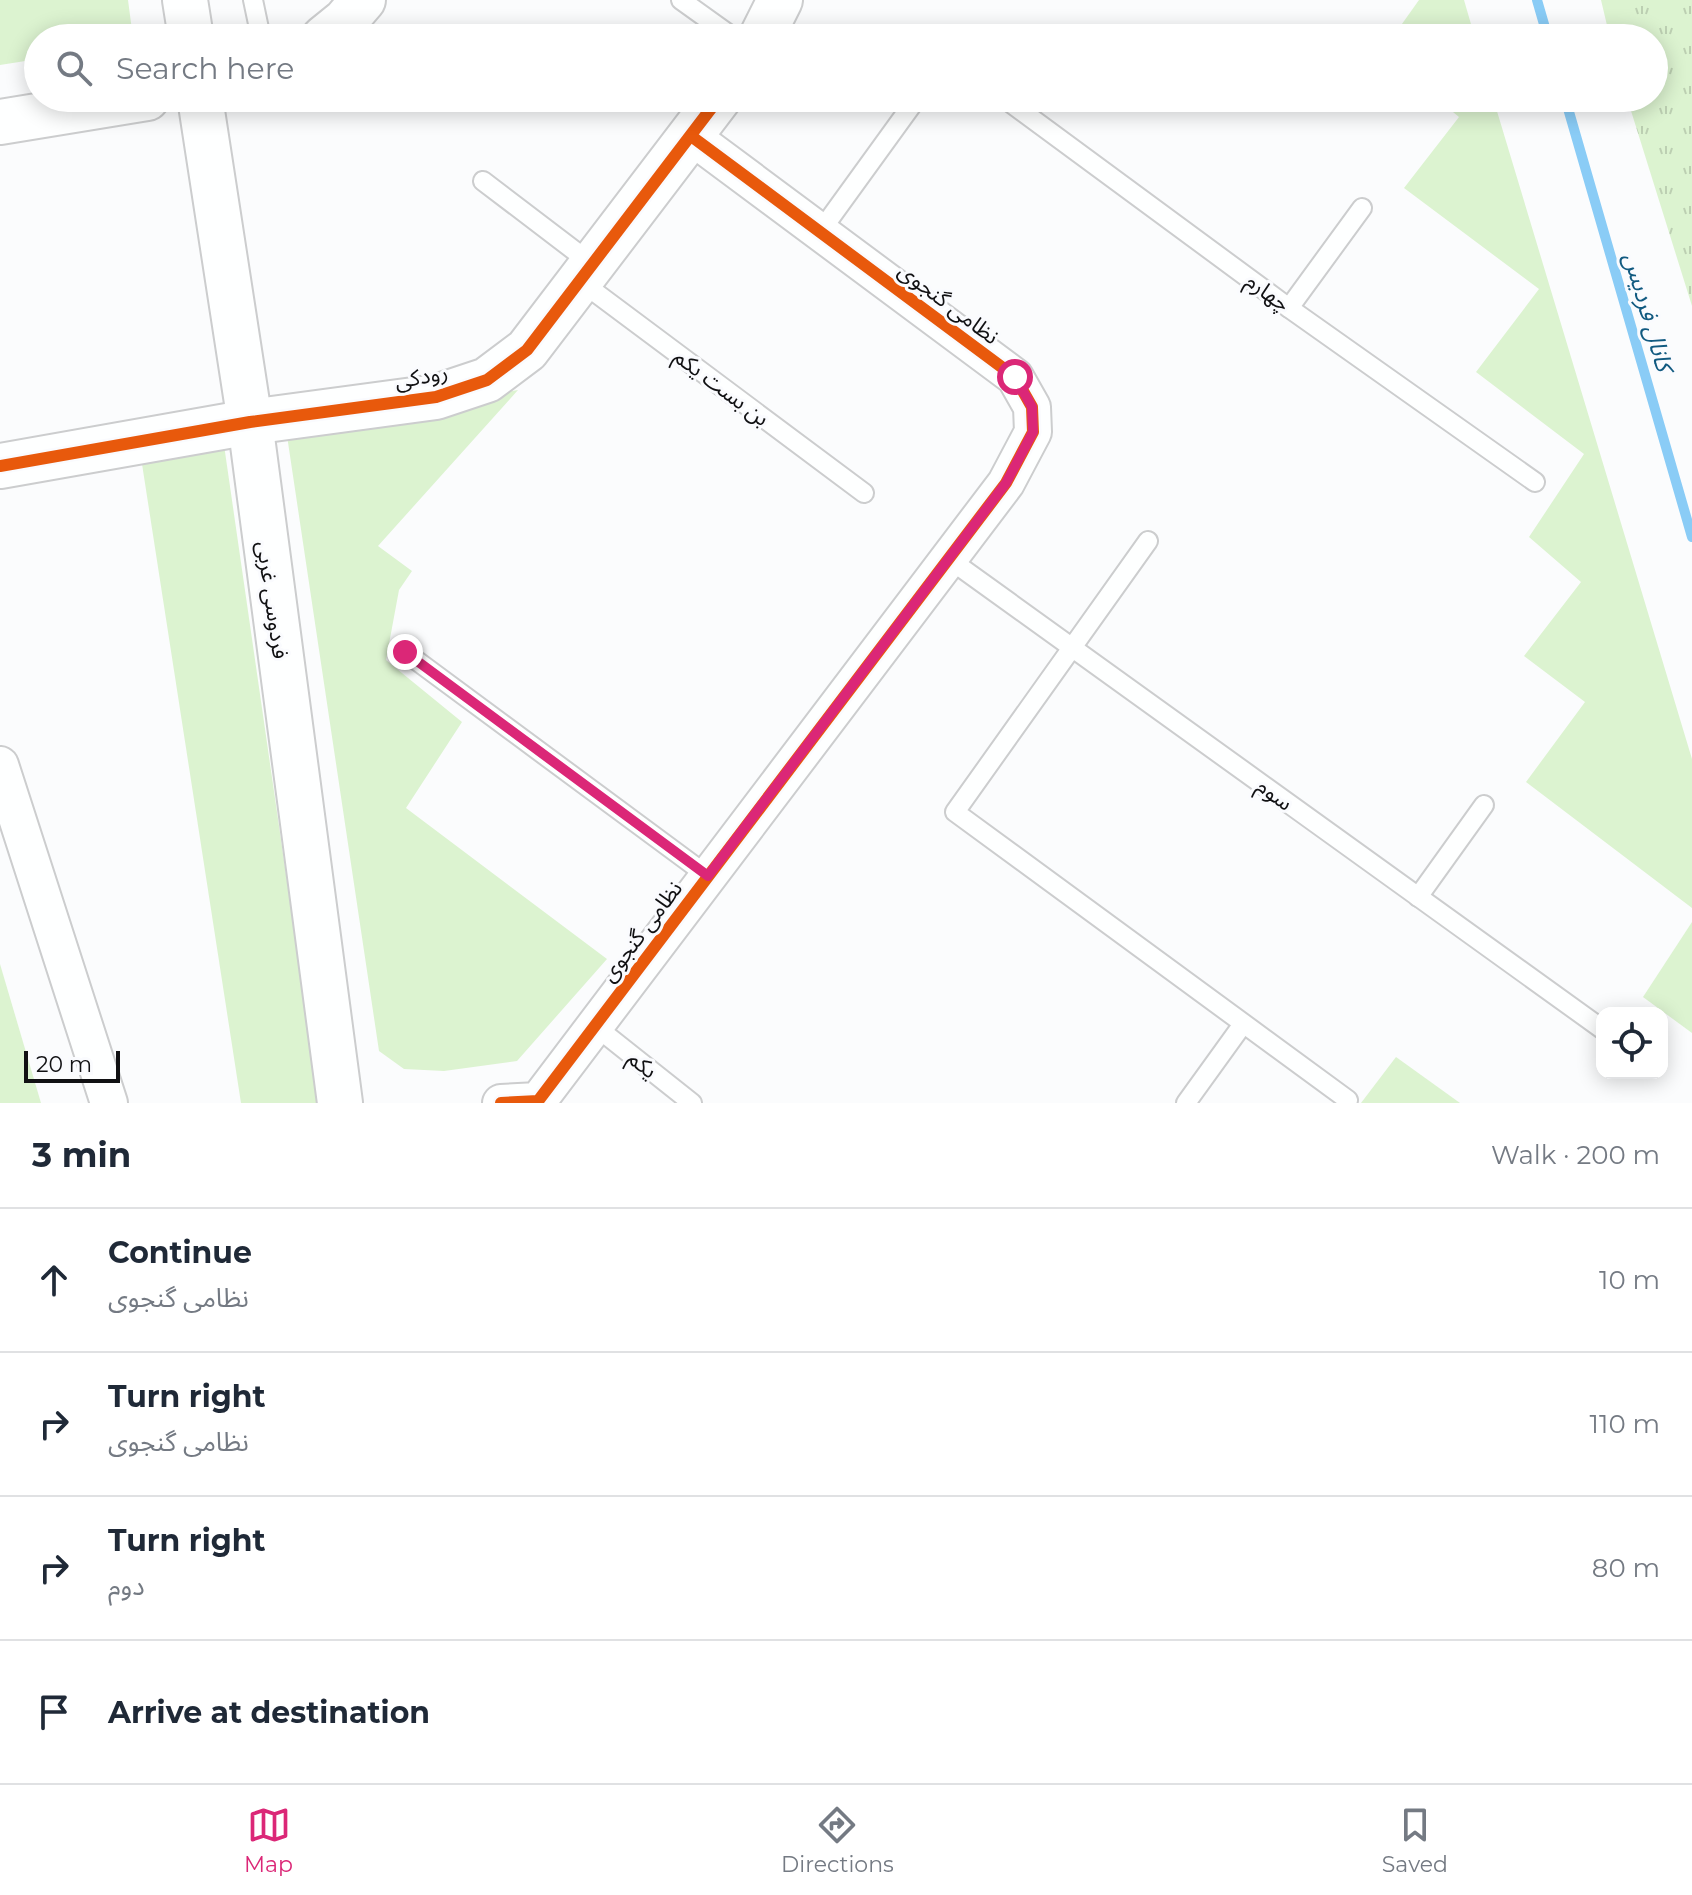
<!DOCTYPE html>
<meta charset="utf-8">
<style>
body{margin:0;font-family:Montserrat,"Noto Sans Arabic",sans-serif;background:#f2f2f3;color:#1f2937}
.controls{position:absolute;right:24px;bottom:24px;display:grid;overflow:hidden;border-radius:16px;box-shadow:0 4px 20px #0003}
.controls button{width:72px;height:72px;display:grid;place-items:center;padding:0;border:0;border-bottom:2px solid #e0e1e3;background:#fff;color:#1f2937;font:40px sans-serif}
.scale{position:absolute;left:24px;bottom:20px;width:96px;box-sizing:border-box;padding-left:8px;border:4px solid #111113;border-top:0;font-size:22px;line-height:28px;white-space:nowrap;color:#111113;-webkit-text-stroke:6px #fafbfe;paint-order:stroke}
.stop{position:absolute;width:24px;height:24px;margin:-18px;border:6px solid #db2777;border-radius:50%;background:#fff}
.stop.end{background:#db2777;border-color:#fff;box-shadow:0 2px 8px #0008}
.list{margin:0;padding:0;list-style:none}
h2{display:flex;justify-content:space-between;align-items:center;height:104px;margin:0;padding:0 32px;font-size:34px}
h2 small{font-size:26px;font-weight:400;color:#747a83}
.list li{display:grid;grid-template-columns:52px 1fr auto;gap:24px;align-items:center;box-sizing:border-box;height:144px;padding:0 32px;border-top:2px solid #e0e1e3}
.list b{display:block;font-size:30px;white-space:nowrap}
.list p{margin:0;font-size:26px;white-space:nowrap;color:#747a83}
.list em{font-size:26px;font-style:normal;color:#747a83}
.icon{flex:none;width:44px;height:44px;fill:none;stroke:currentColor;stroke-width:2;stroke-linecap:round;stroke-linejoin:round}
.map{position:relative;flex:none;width:1692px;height:1103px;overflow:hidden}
.search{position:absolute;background:#fff;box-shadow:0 4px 20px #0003;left:24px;right:24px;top:24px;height:88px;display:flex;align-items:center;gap:20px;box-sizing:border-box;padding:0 28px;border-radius:44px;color:#747a83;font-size:30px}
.sheet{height:680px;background:#fff}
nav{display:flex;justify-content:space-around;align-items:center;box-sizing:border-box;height:112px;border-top:2px solid #e0e1e3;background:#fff;font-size:22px;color:#747a83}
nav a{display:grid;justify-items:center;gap:4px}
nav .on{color:#db2777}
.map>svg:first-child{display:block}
.grass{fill:url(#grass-tufts)}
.park{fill:#dcf3d0}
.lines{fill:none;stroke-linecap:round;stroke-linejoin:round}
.stream{stroke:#8accf6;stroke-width:10}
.lane-casing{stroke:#cccdce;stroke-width:22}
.street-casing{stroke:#cccdce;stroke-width:40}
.secondary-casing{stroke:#cccdce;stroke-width:48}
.lane{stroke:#feffff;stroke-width:18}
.street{stroke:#feffff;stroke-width:36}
.secondary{stroke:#feffff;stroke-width:44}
.cycleway-casing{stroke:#fafbfe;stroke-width:17}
.cycleway{stroke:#e8590c;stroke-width:12}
.route{stroke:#db2777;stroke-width:10}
.labels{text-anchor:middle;stroke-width:6;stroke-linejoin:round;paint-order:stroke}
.street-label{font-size:22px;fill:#111113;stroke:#fafbfe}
.water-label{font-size:24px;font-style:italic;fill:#115a80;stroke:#fafbfe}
</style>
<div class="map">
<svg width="1692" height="1103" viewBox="0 0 1692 1103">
<defs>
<pattern id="grass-tufts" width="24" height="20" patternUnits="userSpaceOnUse" patternTransform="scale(2)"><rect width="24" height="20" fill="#dcf3d0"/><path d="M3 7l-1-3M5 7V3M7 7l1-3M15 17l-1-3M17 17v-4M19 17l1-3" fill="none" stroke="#bccfb2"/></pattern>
</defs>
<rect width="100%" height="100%" fill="#fbfcfd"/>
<path class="grass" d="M1601 0H1692V306L1627 98H1654V38H1610Z"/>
<g class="park">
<path d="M0 0H128L133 38H38V59L0 65Z"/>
<path d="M1419 0H1464L1475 38H1392Z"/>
<path d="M1436 98H1493L1692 759V908L1526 782 1585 702 1524 656 1581 582 1529 537 1584 454 1476 372 1539 289 1404 188 1459 117Z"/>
<path d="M518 390 378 546 412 571 399 590 386 660 462 722 406 808 607 959 517 1061 444 1071 404 1069 379 1051 286 429Z"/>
<path d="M223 438 319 1103H241L140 451Z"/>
<path d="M1692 922V1033L1643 997Z"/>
<path d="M0 964 41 1103H0Z"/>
<path d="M1396 1057 1460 1103H1361Z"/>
</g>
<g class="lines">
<g class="stream">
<path d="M1537 0 1548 38"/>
<path d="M1565 98 1692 537"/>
</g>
<defs>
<g id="lane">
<path d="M253 0 261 38"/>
<path d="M681 0 734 38"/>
<path d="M1004 98 1289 308 1535 482"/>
<path d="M483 181 592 264"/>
<path d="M820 232 917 98"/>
<path d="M580 281 864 493"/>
<path d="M1289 308 1362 208"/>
<path d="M1148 541 955 812 1348 1100"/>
<path d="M949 559 1602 1029"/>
<path d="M405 652 708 876"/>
<path d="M1418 897 1484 805"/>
<path d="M595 1026 692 1103"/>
<path d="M1186 1103 1243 1024"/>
</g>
<g id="street">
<path d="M0 765 109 1103"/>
<path d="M501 1103 538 1101 1006 483 1033 432 1032 407 1015 377 691 136"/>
</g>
<g id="secondary">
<path d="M185 0 191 38"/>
<path d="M324 38 345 21 363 0"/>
<path d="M761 38 780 0"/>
<path d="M200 98 250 422 340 1103"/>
<path d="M0 122 147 98"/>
<path d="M0 466 250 422 436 397 487 380 527 350 719 98"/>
</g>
</defs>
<use href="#lane" class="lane-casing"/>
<use href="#street" class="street-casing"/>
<use href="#secondary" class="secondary-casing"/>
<use href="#lane" class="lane"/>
<use href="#street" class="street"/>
<use href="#secondary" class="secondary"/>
<defs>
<g id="cycleway">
<path d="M0 466 250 422 436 397 487 380 527 350 719 98"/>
<path d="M501 1103 538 1101 1006 483 1033 432 1032 407 1015 377 691 136"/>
</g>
</defs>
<use href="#cycleway" class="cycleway-casing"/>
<use href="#cycleway" class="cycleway"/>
</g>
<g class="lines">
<path class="route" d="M405 652 708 876 1006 483 1033 432 1032 407 1015 377"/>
</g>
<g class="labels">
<g class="street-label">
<text transform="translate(1268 292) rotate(36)" y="8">چهارم</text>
<text transform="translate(949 303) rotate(37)" y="8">نظامی گنجوی</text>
<text transform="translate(421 376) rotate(-11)" y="8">رودکی</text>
<text transform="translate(722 387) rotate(37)" y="8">بن بست یکم</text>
<text transform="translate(273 600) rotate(82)" y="8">فردوسی غربی</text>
<text transform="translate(1275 794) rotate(36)" y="8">سوم</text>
<text transform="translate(641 931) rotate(-53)" y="8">نظامی گنجوی</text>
<text transform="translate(643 1064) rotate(39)" y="8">یکم</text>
</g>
<g class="water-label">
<text transform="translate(1648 312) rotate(74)" y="8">کانال فردیس</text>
</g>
</g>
</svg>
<div class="controls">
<button><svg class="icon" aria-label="locate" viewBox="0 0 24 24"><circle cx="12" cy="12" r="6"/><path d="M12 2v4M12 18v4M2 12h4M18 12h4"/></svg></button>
</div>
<div class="scale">20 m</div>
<div class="stop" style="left:1015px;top:377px"></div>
<div class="stop end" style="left:405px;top:652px"></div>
<div class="search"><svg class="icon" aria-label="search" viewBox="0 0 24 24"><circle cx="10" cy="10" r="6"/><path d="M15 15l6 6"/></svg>Search here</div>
</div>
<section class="sheet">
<h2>3 min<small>Walk · 200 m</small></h2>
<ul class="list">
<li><svg class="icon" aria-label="ahead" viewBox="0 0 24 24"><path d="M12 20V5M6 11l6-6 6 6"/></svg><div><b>Continue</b><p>نظامی گنجوی</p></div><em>10 m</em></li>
<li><svg class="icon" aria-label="right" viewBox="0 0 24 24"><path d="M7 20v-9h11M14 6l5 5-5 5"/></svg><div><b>Turn right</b><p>نظامی گنجوی</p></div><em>110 m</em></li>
<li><svg class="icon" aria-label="right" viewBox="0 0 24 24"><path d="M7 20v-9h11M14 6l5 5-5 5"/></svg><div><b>Turn right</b><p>دوم</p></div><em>80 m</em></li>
<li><svg class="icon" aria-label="arrive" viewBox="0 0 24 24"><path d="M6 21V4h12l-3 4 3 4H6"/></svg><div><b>Arrive at destination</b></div></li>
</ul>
</section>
<nav>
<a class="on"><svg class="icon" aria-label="map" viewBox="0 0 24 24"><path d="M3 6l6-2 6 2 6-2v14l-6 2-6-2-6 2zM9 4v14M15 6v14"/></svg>Map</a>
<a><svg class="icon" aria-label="directions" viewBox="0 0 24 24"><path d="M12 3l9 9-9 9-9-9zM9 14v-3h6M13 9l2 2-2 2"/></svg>Directions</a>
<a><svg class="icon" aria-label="saved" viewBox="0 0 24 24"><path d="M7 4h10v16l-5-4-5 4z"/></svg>Saved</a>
</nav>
